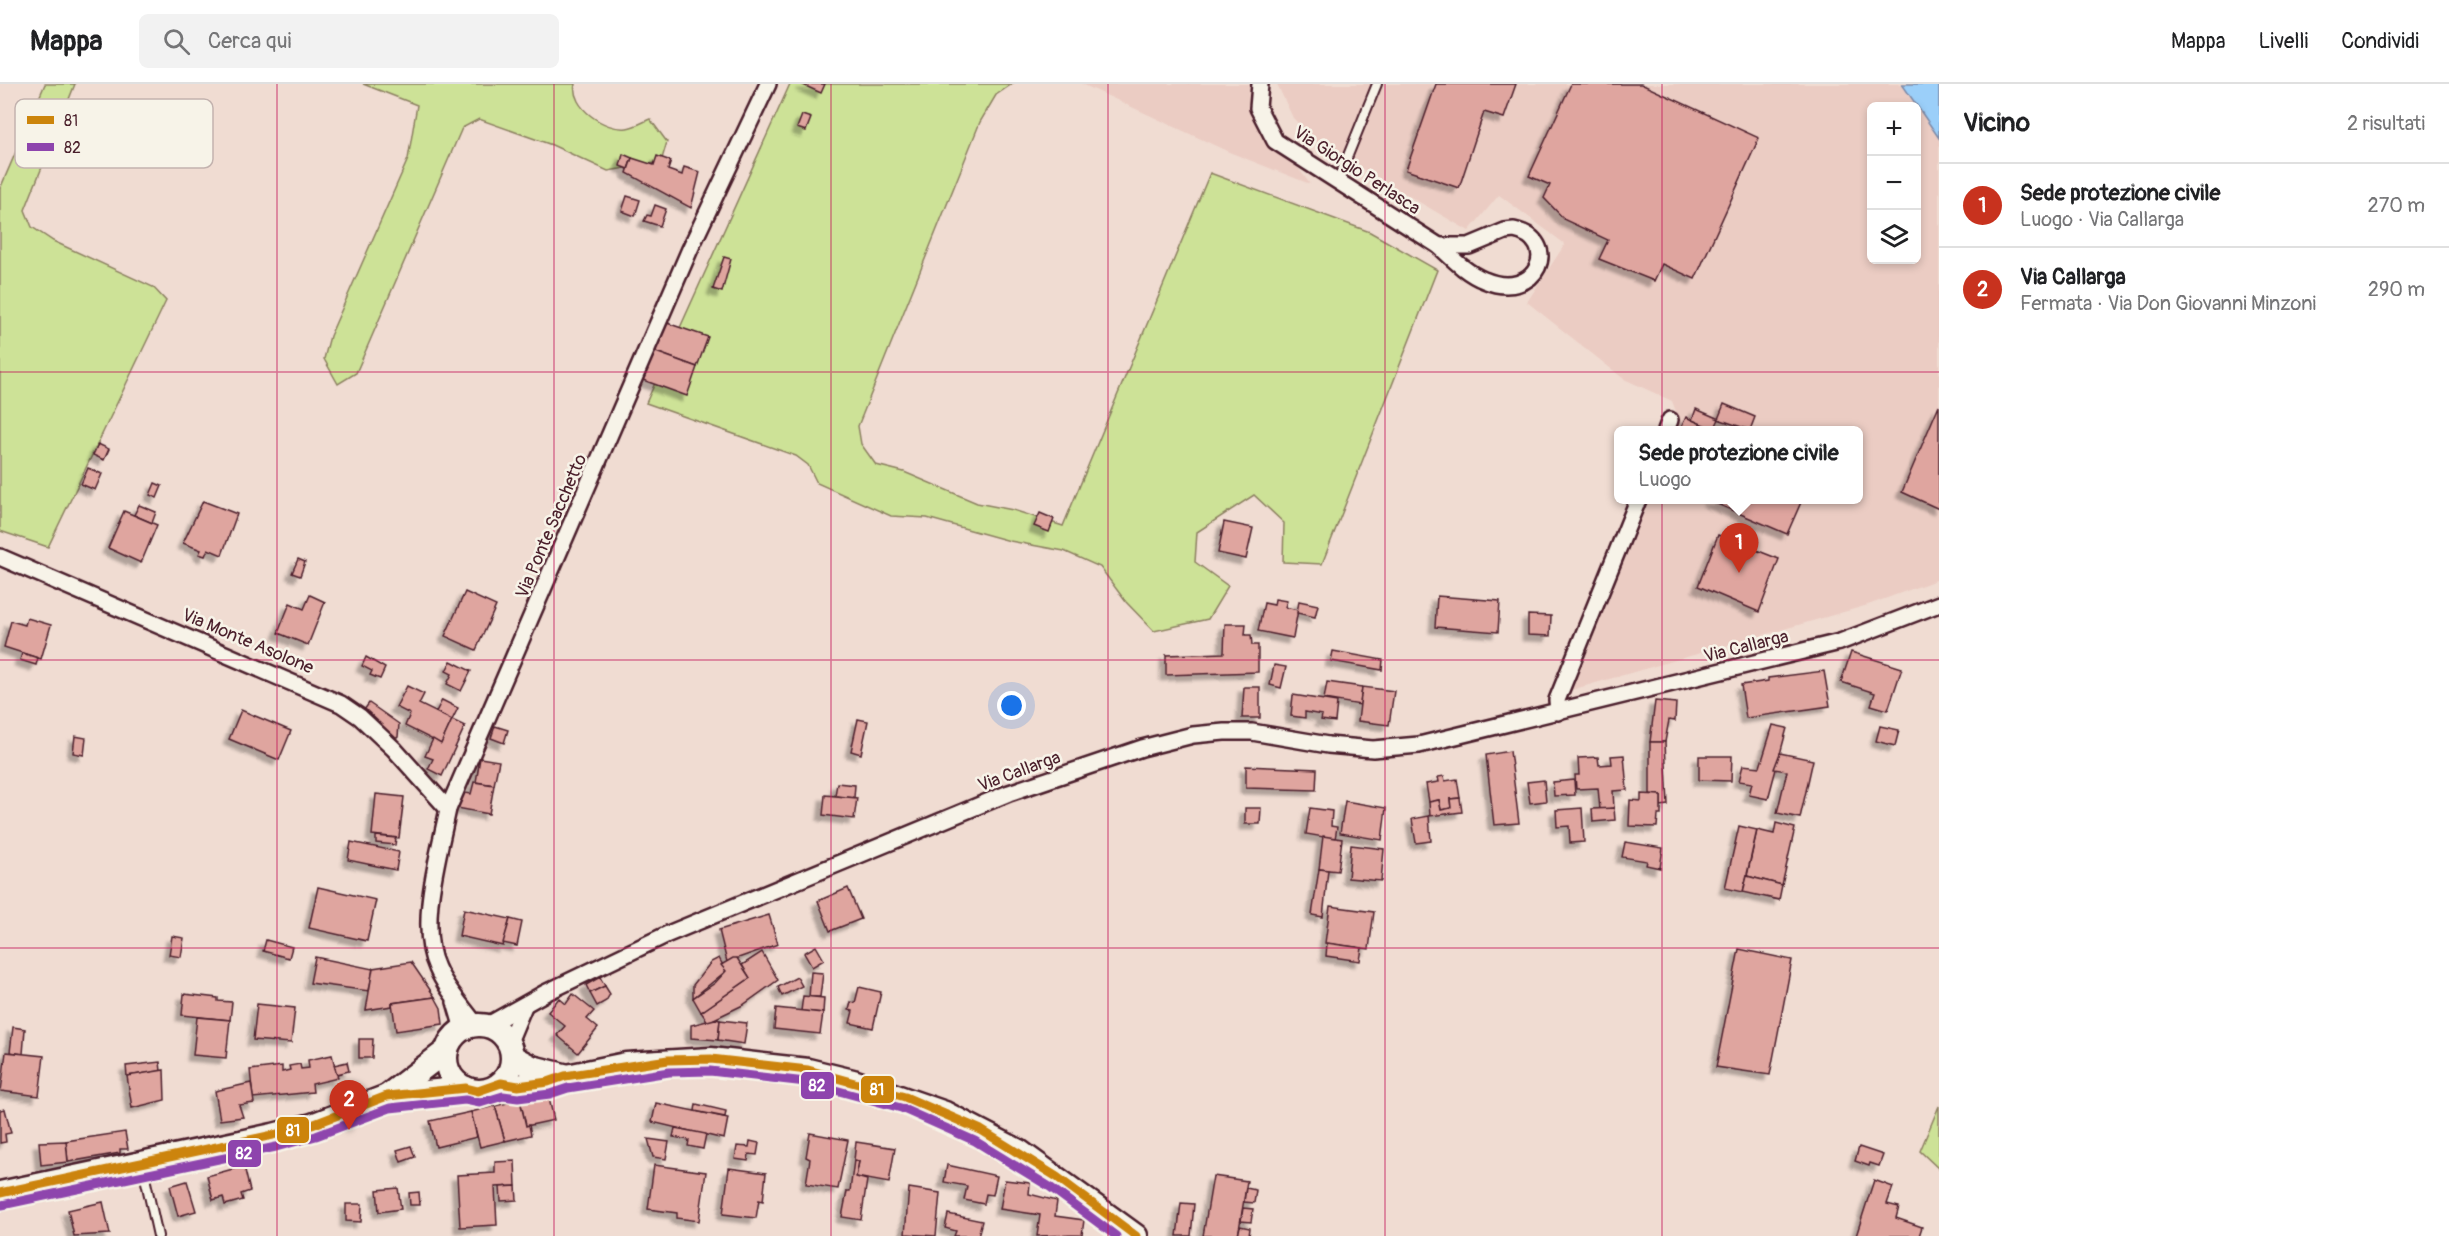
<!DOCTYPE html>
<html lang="it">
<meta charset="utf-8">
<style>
body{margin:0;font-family:Pangolin,sans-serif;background:#f2f2f2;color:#202124}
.controls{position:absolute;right:18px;top:18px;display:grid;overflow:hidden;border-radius:9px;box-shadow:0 3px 9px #0003}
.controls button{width:54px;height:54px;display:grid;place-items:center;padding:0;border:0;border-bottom:2px solid #e0e0e0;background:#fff;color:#202124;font:30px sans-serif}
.you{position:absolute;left:1012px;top:622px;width:21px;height:21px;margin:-15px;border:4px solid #fff;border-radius:50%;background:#1a73e8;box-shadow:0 0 0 9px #1a73e833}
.badge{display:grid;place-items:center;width:39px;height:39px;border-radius:50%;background:#c8321e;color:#fff;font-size:20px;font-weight:700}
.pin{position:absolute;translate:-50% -50px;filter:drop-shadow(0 2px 3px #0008)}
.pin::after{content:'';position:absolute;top:32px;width:21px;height:18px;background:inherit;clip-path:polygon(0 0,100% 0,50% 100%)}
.popup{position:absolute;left:1614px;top:342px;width:249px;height:78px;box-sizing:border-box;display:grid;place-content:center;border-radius:9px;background:#fff;filter:drop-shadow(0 2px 4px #0005);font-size:20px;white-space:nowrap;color:#757577}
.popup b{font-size:22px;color:#202124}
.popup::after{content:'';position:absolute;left:50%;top:100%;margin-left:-12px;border:12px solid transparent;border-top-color:#fff}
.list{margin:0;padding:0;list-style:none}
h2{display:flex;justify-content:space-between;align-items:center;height:78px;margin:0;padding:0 24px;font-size:26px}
h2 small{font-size:20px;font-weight:400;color:#757577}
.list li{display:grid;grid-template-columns:39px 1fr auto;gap:18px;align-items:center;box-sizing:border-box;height:84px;padding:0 24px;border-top:2px solid #e0e0e0}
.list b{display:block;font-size:22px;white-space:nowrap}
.list p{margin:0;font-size:20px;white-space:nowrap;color:#757577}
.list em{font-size:20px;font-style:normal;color:#757577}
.icon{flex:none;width:33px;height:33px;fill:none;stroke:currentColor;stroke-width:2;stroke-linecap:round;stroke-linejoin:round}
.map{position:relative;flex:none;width:1939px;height:1152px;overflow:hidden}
header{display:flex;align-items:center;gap:36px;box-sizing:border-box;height:84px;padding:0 30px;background:#fff;border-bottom:2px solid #e0e0e0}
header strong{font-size:28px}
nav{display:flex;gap:33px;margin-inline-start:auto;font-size:21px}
.search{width:420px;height:54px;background:#f2f2f2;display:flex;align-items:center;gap:15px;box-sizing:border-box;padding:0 21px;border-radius:9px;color:#757577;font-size:22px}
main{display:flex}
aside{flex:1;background:#fff}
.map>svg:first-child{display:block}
.built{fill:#ebccc3;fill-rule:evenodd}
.green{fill:#cde297;stroke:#8c8061;stroke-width:1.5}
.water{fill:#9bcff9;stroke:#7b89a7;stroke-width:1.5}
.building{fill:#dfa59f;stroke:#4a1f2b;stroke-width:1.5;filter:url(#shadow)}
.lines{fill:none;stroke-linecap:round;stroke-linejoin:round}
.lane-casing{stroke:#4a1f2b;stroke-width:12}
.street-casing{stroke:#4a1f2b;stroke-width:20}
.secondary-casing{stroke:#4a1f2b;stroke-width:27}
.lane{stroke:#f7f3e8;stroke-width:8}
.street{stroke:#f7f3e8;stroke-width:15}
.secondary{stroke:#f7f3e8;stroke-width:22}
.bus-1-casing{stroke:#f7f3e8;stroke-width:14}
.bus-2-casing{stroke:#f7f3e8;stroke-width:14}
.bus-1{stroke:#cc840b;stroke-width:9}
.bus-2{stroke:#8e44ad;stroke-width:9}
.grid{fill:none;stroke:#c2185b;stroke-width:1.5;stroke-opacity:0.55}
.labels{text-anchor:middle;stroke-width:5;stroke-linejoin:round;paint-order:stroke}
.street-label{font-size:18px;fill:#4a1f2b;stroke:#f7f3e8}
.key{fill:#f7f3e8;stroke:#c3b3af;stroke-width:1.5}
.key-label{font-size:16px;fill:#4a1f2b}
.line-badge{stroke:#f7f3e8;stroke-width:2}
.badge-label{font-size:16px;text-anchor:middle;font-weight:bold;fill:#fff}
</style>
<header>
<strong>Mappa</strong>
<div class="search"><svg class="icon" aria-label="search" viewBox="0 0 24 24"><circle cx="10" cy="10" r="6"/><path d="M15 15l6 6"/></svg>Cerca qui</div>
<nav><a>Mappa</a><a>Livelli</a><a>Condividi</a></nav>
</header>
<main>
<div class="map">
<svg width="1939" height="1152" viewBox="0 0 1939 1152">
<defs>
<filter id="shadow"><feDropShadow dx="-5.5" dy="5.5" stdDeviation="1.5" flood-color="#0004"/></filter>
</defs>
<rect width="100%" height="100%" fill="#f0dcd2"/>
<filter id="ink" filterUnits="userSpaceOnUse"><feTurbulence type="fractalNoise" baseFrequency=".0167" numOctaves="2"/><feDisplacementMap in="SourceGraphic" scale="12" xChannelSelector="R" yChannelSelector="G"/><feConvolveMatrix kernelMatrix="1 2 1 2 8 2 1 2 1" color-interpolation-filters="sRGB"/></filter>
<g filter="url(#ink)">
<g class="built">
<path d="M1082 0H1249L1259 31 1310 100 1229 68Z"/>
<path d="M1277 0H1902L1939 54V495L1868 521 1571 606 1649 416H1859V346H1677L1679 336 1672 317 1624 295 1527 218 1565 160 1499 111 1469 147 1318 59 1293 34ZM1872 22H1916V176H1872Z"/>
</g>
<g class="green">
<path d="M45 0H75L25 126 32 143 53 157 153 203 166 217 48 463 0 447V105Z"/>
<path d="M363 0H575C570 23 605 47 627 44 635 43 643 38 650 35L667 58 661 78 608 87 552 61 479 35 462 44 356 289 338 300 324 275 330 252 408 75 417 21Z"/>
<path d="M790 0H1012L996 11 980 38 858 342 861 360 876 381 904 388 977 419 1013 426 1063 442 1210 89 1370 148 1437 186 1322 480 1283 478 1284 439 1254 411 1197 448 1195 478 1228 502 1208 535 1154 547 1126 518 1100 483 1064 467 1010 457 927 434 891 432 817 399 808 381 796 372 646 319Z"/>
<path d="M1939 1022V1085L1920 1067Z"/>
</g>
<path class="water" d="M1902 0H1939V54Z"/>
<g class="building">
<path d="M801 0H825L821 9Z"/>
<path d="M1436 0H1516L1504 34 1484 28 1459 104 1406 86Z"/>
<path d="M1571 0H1641L1759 54 1695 195 1662 180 1654 197 1599 175 1608 156 1565 136 1544 114 1550 101 1529 92Z"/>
<path d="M802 31 811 34 806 47 797 44Z"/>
<path d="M623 70 632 74 628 85 620 82Z"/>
<path d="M657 72 671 77 668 86 682 91 684 83 700 88 691 124 627 89 632 74 654 81Z"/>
<path d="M627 112 640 116 635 132 622 127Z"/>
<path d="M655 121 666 125 660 142 644 137 647 131 651 132Z"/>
<path d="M724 173 731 175 722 208 713 205Z"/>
<path d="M667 239 708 253 697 283 653 267Z"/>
<path d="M653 267 697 283 687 312 643 296Z"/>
<path d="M1724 320 1755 333 1750 346 1718 335Z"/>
<path d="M1939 321V425L1902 408Z"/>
<path d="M1696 325 1719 335 1714 346 1692 336Z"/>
<path d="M1686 333 1692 336 1716 346H1680Z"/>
<path d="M98 360 109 365 104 376 93 371Z"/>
<path d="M88 384 102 390 95 406 81 400Z"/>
<path d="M155 399 162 402 157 414 150 411Z"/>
<path d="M1708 416H1802L1787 450Z"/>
<path d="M203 417 237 430 222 471 208 465 205 472 199 470 201 466 183 459Z"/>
<path d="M139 421 156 428 152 439 134 431Z"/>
<path d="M124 427 157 441 141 479 108 464Z"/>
<path d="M1040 429 1054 435 1049 448 1034 442Z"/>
<path d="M1224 438 1253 444 1246 475 1218 469Z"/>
<path d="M1718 451 1779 475 1759 528 1698 502Z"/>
<path d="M298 475 305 478 300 492 292 489Z"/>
<path d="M465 508 496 522 476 566 445 552Z"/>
<path d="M310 511 325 518 308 561 278 549 290 519 304 525Z"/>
<path d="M1437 512 1500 517 1498 548 1435 543Z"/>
<path d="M1275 515 1287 517 1285 523 1298 526 1293 554 1258 547 1264 519 1274 521Z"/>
<path d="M1299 517 1318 521 1315 533 1297 529Z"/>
<path d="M1528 531 1551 532 1550 552 1528 551Z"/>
<path d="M27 534 51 541 41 575 4 563 11 537 25 541Z"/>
<path d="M1225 540H1246L1245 551H1251L1252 561H1258V588L1166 591V571L1224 569Z"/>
<path d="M1333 567 1383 576 1382 586 1331 577Z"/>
<path d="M1851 568 1902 584 1888 626 1871 621 1875 609 1841 598Z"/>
<path d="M22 569 38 574 36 581 20 576Z"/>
<path d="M366 573 385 584 380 595 370 591 372 587 362 582Z"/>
<path d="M451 577 471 587 461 607 447 600 452 590 446 587Z"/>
<path d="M1274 581 1286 583 1281 604 1270 601Z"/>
<path d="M1824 587 1830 622 1746 634 1741 601 1768 597V594Z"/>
<path d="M1327 598 1362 603 1360 621 1324 615Z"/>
<path d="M407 602 424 610 419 620 452 636 441 660 405 642 410 630 396 623Z"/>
<path d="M1244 603H1260V634H1242Z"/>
<path d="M1362 603 1394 607 1389 641 1358 637Z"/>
<path d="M1293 611 1337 618 1335 638 1321 636 1322 631 1305 628V634L1291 632Z"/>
<path d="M442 616 458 624 452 636 436 628Z"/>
<path d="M1655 617 1676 619 1675 637 1669 636 1665 658H1650Z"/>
<path d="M369 619 399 640 398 653 392 657 362 629Z"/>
<path d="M241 626 291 647 279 676 229 655Z"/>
<path d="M858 635 868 637 861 670 851 667Z"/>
<path d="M452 636 465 642 442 692 428 685 433 675 425 672 433 655 441 660Z"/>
<path d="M1773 641 1787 644 1768 715 1749 711 1752 699 1739 697 1743 681 1760 683Z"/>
<path d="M495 642 508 646 504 659 491 654Z"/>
<path d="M1880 642 1899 646 1895 662 1876 657Z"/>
<path d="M75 652 86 654 84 671 73 669Z"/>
<path d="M1650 658H1665L1668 721 1661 722V711L1650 710Z"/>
<path d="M1510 667 1519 739 1494 741 1486 671Z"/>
<path d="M1780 669 1813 676 1800 734 1777 729 1787 687 1774 685Z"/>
<path d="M1624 671 1627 706 1613 707 1614 724 1600 726 1598 704 1576 705 1575 691H1579L1578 674 1598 673 1599 681 1612 680 1611 672Z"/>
<path d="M1699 672H1732L1731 697 1699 696Z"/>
<path d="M480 674 499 677 494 701 476 698Z"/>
<path d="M1246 682 1317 685 1316 706 1246 704Z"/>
<path d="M1444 692 1445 697 1457 695 1460 714 1450 715 1451 724 1441 726 1439 716 1429 718 1426 700 1439 698 1438 693Z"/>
<path d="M1544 696 1546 717 1530 719 1527 698Z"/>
<path d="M1574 696 1575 711 1554 712 1553 698Z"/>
<path d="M474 698 494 701 489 730 457 724 460 708 471 710Z"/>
<path d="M837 699 855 701 854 714 835 712Z"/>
<path d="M376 710 404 713 399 754 372 751Z"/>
<path d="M1641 710 1661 711V731H1658L1657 743 1629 742 1630 716 1641 717Z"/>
<path d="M825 711 857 714 854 735 823 731Z"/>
<path d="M1460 714 1462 728 1430 732 1429 718 1439 716 1441 726 1451 724 1450 715Z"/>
<path d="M1345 717 1386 724 1382 756 1340 749Z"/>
<path d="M1245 724H1261L1260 740H1245Z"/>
<path d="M1310 724 1332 727 1331 742 1337 743 1335 755 1306 750Z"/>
<path d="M1582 724 1584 758 1570 759 1569 742 1557 743 1556 726Z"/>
<path d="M1614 724 1615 736 1593 738 1592 725Z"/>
<path d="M1429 732 1431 757 1416 759 1412 735Z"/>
<path d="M1776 739 1795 744 1782 801 1747 792 1757 746 1774 750Z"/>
<path d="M1739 742 1757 746 1743 808 1725 804Z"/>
<path d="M376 752 396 754 395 761 376 759Z"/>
<path d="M1323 752 1342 755 1338 787 1319 785Z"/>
<path d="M351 758 399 768 396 786 348 776Z"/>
<path d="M1625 758 1663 764 1660 784 1646 781 1647 777 1622 773Z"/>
<path d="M1351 761 1384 765 1381 797 1348 794Z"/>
<path d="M1319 785 1328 786 1323 833 1312 831Z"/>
<path d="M1747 792 1782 801 1779 816 1743 808Z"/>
<path d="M318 803 376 816 367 857 309 844Z"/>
<path d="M848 804 861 835 830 847 818 817Z"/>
<path d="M1330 822 1374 828 1369 865 1325 859Z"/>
<path d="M464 825 510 835 503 862 459 852Z"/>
<path d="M769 831 778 860 727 878 719 846Z"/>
<path d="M510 835 522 838 517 862 503 859Z"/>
<path d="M172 852 184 854 181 873 169 871Z"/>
<path d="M266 856 292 863 289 874 263 867Z"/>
<path d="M1327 859 1362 864 1360 877 1326 872Z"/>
<path d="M816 862 824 876 812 883 804 869Z"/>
<path d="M1739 865 1792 876 1770 991 1716 983Z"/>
<path d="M762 868 778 896 743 921 708 938 701 928 750 894 742 881Z"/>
<path d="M315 873 373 885 369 907 310 899Z"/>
<path d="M719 874 726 887 693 914V901L711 878Z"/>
<path d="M733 874H737L750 894 701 928 693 914 715 899 726 887 721 881Z"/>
<path d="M411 878 435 913 392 919V922L366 926 373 884Z"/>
<path d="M811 888 823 889 820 913H809Z"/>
<path d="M600 893 605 902 590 909 586 901Z"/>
<path d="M797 893 802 902 782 912 778 903Z"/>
<path d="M605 902 610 910 606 917 597 922 590 909Z"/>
<path d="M859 903 881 908 873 944 850 939 853 927 849 926 851 918 855 919Z"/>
<path d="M184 910 218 914V917L232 918 230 936 182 931Z"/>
<path d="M573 910 594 927 587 935 598 944 578 969 557 951 565 942 548 928 559 914 566 920Z"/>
<path d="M803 912 824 914 823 929 801 927Z"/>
<path d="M435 913 441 924 443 940 396 947 392 919Z"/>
<path d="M257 920 295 924 291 959 253 956Z"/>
<path d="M776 924 823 929 820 950 774 945Z"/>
<path d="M197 933 230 936 226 974 193 971Z"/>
<path d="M715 935 720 936 718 956 691 954V941Z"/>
<path d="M720 936 747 939 744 960 718 956Z"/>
<path d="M13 943 25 945 23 970 10 968Z"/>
<path d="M359 955H373L372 974H359Z"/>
<path d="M6 968 44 972 39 1012 1 1007Z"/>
<path d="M332 971 338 994 312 1000 313 1008 253 1014 250 986 282 982V988L290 986 289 982 300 980 301 985 309 984 308 976Z"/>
<path d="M160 978 161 987 127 992 126 982Z"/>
<path d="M347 978 349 987 337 990 334 981Z"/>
<path d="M164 986 165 1016 132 1024 127 992Z"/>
<path d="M251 999 254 1019 239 1021 243 1033 220 1036 215 1007Z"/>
<path d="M548 1010 554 1036 526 1042 520 1016Z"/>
<path d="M520 1016 526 1042 529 1041 531 1051 505 1057 495 1022Z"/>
<path d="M656 1019 728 1034 724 1055 652 1038Z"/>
<path d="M696 1020 726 1027 725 1033 695 1027Z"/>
<path d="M495 1022 505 1057 480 1063 471 1028Z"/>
<path d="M5 1025 11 1049 5 1050 6 1058 0 1059V1026Z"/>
<path d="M471 1028 477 1053 436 1063 430 1037Z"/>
<path d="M675 1044 706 1050 703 1065 688 1062 689 1056 673 1053Z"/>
<path d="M125 1048 128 1065H120V1069L68 1078 66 1057Z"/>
<path d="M810 1049 848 1056 838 1105 806 1100 810 1075 806 1073Z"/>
<path d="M648 1055 669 1058 666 1075 653 1073Z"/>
<path d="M66 1057 68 1078 41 1081 39 1058Z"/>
<path d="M750 1057 759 1059 757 1071 749 1070 748 1077 735 1075 737 1062 749 1063Z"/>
<path d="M856 1058 895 1064 889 1099 856 1093 859 1077 854 1076Z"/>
<path d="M411 1062 415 1073 401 1078 397 1066Z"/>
<path d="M1859 1063 1883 1071 1879 1082 1870 1079 1869 1082 1855 1077Z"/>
<path d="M854 1076 859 1077 856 1093 867 1096 861 1136 842 1133 847 1107H850Z"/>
<path d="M515 1077 516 1102 495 1103 497 1141 460 1143 457 1091 495 1089V1078Z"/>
<path d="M654 1081 706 1088 699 1137 677 1134V1129L648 1125Z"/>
<path d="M947 1081 997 1092 993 1111 986 1110 984 1120 964 1116 967 1102 944 1098Z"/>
<path d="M244 1082 250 1107 241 1110 243 1116 225 1121 223 1113 213 1116 207 1092Z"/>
<path d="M729 1084 766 1089 763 1117 759 1116 756 1134 723 1130Z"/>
<path d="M1213 1092 1247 1097 1238 1152H1203Z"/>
<path d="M1005 1096 1030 1099 1029 1110 1057 1117 1055 1132 1084 1136 1082 1151 1037 1152 1040 1131 1000 1125Z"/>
<path d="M1874 1096 1893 1103 1887 1120 1899 1123 1896 1134 1922 1143 1919 1152H1856Z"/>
<path d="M187 1097 196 1127 178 1132 170 1102Z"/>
<path d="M516 1102 517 1116 501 1117 500 1103Z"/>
<path d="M398 1104 401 1125 379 1128 377 1106Z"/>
<path d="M909 1104 940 1109 936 1152 905 1150Z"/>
<path d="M1246 1104 1256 1106 1254 1119 1244 1118Z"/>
<path d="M419 1108 420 1121H410L409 1109Z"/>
<path d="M103 1118 110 1150 74 1152 68 1126Z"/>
<path d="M1181 1119 1194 1120 1191 1152H1177Z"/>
<path d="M346 1120H362L361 1138 346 1137Z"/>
<path d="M1243 1124 1253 1125 1251 1138 1241 1137Z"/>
<path d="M948 1130 982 1137 978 1152H954L956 1147 945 1144Z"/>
<path d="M1240 1142 1250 1144 1249 1152H1238Z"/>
</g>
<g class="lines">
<defs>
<g id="lane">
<path d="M1338 96 1377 0"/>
<path d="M142 1080 158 1152"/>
</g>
<g id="street">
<path d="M1260 0 1258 24 1275 57 1439 162"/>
<path d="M1514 146C1562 156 1538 219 1484 196 1466 189 1453 175 1439 162H1469L1505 147Z"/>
<path d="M1666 346 1670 336"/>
<path d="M0 473 341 620 360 633 394 665 448 725"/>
<path d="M1558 628 1557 616 1638 416"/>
<path d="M455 918 463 945"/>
<path d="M476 941C463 923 446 905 437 884 417 842 439 770 448 725L690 165 768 0"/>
<path d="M486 942 545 909 668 850 1009 709 1142 664 1193 651 1224 648H1252L1328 661 1373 665 1419 661 1840 558 1939 520"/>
<path d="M509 958 524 922"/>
</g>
<g id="secondary">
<circle cx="479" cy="974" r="33"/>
<path d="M513 973 532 983 564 991"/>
<path d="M501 999 518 1002 626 980 711 975 808 986 853 997 945 1029 1019 1067 1136 1152"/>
<path d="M387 1012 447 966"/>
<path d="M0 1109 273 1051 312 1041 387 1012 466 1004"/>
</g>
</defs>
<use href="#lane" class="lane-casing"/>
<use href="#street" class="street-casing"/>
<use href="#secondary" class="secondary-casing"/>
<use href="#lane" class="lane"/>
<use href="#street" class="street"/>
<use href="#secondary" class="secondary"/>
<defs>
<path id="bus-1" d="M0 1109 273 1051 312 1041 387 1012 466 1004 478 1007 501 999 518 1002 548 998 565 992 668 976 711 975 808 986 905 1013 981 1046 1057 1093 1136 1152"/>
<path id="bus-2" d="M2 1121 276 1063 316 1052 390 1024 465 1016 480 1019 503 1012 518 1014 550 1010 568 1004 669 988 710 987 806 998 901 1024 975 1057 1050 1103 1116 1152"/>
</defs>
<use href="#bus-1" class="bus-1-casing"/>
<use href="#bus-2" class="bus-2-casing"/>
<use href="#bus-1" class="bus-1"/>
<use href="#bus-2" class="bus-2"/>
</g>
</g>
<path class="grid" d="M277 0V1152M554 0V1152M831 0V1152M1108 0V1152M1385 0V1152M1662 0V1152M0 288H1939M0 576H1939M0 864H1939"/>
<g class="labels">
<g class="street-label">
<text transform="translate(1357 86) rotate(33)" y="6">Via Giorgio Perlasca</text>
<text transform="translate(551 442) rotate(-67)" y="6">Via Ponte Sacchetto</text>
<text transform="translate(248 557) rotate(23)" y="6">Via Monte Asolone</text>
<text transform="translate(1746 562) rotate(-14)" y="6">Via Callarga</text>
<text transform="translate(1019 687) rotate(-20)" y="6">Via Callarga</text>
</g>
</g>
<rect x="15" y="15" width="198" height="69" rx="9" class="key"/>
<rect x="27" y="32" width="27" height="8" fill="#cc840b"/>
<rect x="27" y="59" width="27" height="8" fill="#8e44ad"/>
<g class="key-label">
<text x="64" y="42">81</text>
<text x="64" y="69">82</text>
</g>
<g class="line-badge">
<rect x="800" y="987" width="35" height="29" rx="6" fill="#8e44ad"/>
<rect x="860" y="991" width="35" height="29" rx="6" fill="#cc840b"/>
<rect x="276" y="1032" width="34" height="28" rx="6" fill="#cc840b"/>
<rect x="227" y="1055" width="35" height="29" rx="6" fill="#8e44ad"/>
</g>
<g class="badge-label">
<text x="817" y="1007">82</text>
<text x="877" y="1011">81</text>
<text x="293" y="1052">81</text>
<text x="244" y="1075">82</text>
</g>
</svg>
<div class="controls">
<button>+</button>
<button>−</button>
<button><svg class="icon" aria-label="layers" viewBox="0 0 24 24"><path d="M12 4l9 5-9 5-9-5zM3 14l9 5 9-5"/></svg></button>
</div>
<div class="you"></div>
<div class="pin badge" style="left:1739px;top:489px">1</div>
<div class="popup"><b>Sede protezione civile</b>Luogo</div>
<div class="pin badge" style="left:349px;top:1046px">2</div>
</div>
<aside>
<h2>Vicino<small>2 risultati</small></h2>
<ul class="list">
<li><span class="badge">1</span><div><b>Sede protezione civile</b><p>Luogo · Via Callarga</p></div><em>270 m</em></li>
<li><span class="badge">2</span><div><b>Via Callarga</b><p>Fermata · Via Don Giovanni Minzoni</p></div><em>290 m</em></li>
</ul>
</aside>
</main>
